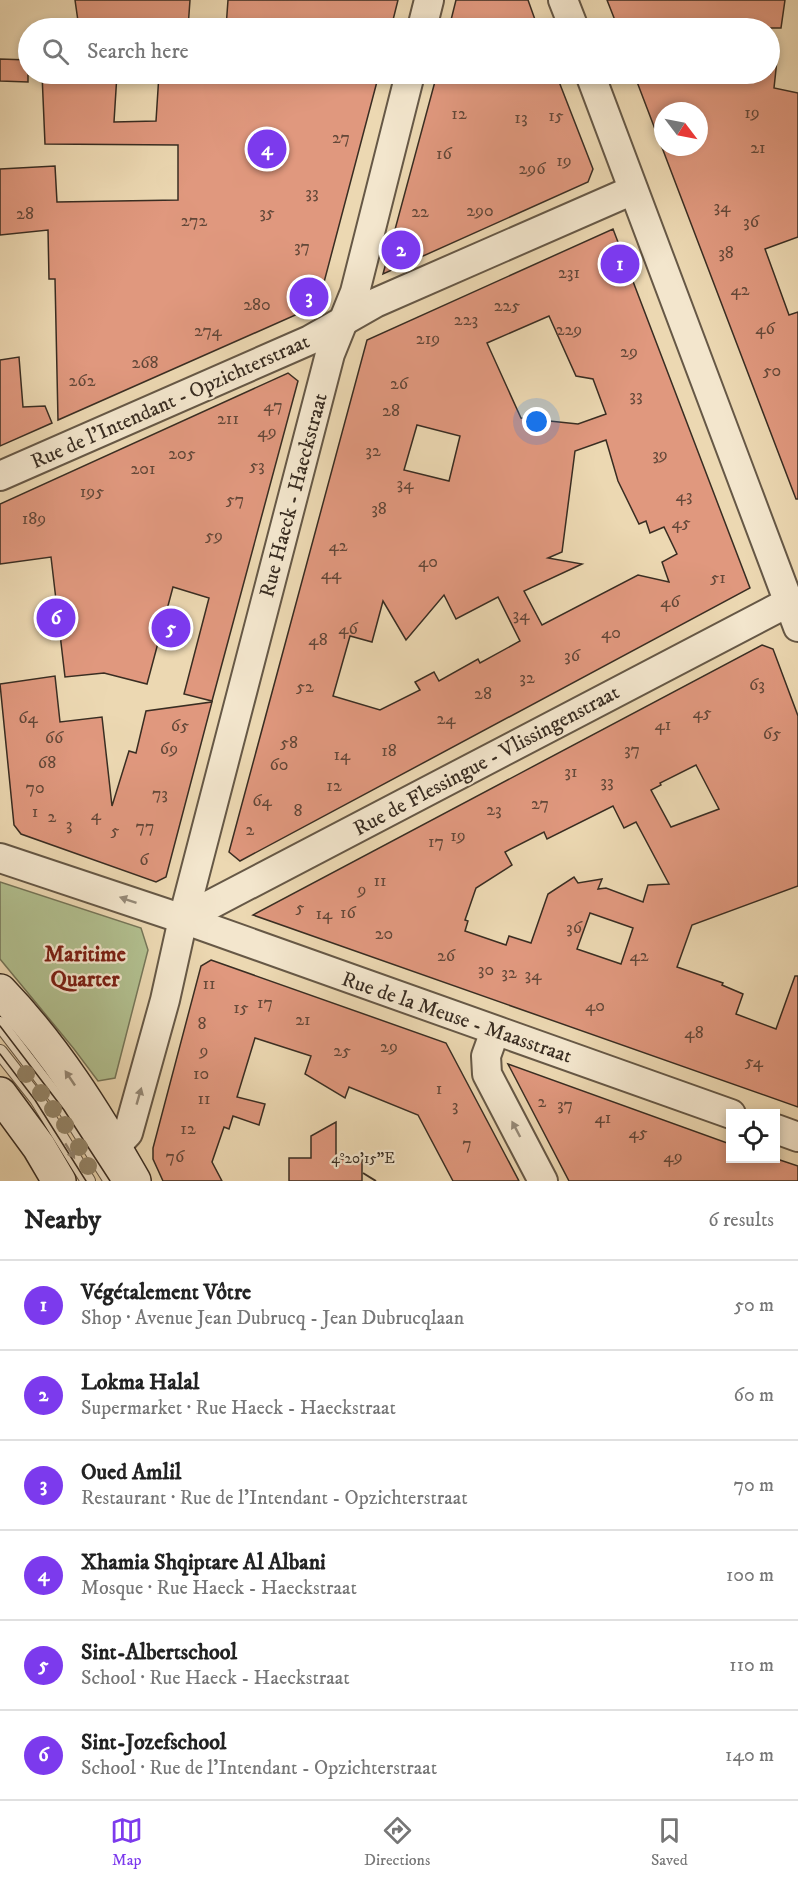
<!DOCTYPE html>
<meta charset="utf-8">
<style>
body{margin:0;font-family:"IM FELL DW Pica",serif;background:#f6f6f6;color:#222}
.controls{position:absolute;right:18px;bottom:18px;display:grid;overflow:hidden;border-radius:0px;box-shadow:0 3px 9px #0003}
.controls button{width:54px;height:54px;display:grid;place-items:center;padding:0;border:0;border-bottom:2px solid #e0e0e0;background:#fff;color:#222;font:30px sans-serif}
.compass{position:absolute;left:654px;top:102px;width:54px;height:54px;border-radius:50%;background:#fff;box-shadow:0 3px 9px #0003;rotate:122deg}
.you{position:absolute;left:537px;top:422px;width:21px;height:21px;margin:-15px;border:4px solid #fff;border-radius:50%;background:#1a73e8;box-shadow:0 0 0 9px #1a73e833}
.badge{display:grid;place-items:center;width:39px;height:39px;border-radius:50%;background:#7c3aed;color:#fff;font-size:20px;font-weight:700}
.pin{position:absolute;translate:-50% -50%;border:3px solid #fff;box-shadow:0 2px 6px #0006}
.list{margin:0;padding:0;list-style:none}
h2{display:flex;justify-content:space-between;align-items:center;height:78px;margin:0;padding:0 24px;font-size:26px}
h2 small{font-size:20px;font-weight:400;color:#767676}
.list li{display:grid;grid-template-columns:39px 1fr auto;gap:18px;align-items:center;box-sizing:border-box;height:90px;padding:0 24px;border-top:2px solid #e0e0e0}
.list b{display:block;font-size:22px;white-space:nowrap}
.list p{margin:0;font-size:20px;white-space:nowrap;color:#767676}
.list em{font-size:20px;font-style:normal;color:#767676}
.icon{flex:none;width:33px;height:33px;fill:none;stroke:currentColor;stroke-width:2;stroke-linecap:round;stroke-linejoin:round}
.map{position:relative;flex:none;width:798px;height:1181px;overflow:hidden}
.search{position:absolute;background:#fff;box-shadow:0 3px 9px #0003;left:18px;right:18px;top:18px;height:66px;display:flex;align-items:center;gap:15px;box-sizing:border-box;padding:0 21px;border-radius:33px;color:#767676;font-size:22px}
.sheet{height:618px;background:#fff}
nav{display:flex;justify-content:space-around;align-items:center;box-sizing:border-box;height:84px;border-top:2px solid #e0e0e0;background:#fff;font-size:16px;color:#767676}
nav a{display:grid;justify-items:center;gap:3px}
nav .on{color:#7c3aed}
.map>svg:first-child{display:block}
.green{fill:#b2c090;stroke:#767659;stroke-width:1.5}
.building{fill:#e0987e;stroke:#392d22;stroke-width:1.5;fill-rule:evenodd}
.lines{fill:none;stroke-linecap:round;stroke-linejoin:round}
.lane-casing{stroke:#665846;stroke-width:16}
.street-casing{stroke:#665846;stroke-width:32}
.secondary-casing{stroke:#392d22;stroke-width:36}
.lane{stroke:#f3e6cd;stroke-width:14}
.street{stroke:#f3e6cd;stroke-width:28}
.secondary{stroke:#f3e6cd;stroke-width:33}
.tram{stroke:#392d22;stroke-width:1.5}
.tree{fill:#978a6f}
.oneway{fill:#968a78}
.ticks{fill:none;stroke:#392d22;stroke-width:2}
.labels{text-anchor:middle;stroke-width:4.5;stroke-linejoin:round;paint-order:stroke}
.number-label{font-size:18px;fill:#634839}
.street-label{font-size:21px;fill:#392d22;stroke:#f3e6cd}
.neighbourhood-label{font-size:22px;font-weight:bold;fill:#7a1f14;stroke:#f3e6cd}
.ticks-label{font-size:15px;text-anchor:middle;fill:#392d22;stroke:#f3e6cd;stroke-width:4.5;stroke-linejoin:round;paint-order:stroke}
</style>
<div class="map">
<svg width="798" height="1181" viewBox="0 0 798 1181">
<rect width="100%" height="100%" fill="#ecd8b2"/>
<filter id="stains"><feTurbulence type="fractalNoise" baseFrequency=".00333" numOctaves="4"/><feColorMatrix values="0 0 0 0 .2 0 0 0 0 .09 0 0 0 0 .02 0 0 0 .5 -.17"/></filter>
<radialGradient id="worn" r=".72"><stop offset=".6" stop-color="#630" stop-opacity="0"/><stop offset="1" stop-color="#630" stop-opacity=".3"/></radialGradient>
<path class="green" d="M0 882 141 928 148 950 115 1078 98 1081 74 1049 0 959Z"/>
<g class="building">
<path d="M75 0H190L188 28H79Z"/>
<path d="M228 0H398L391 28H226Z"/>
<path d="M456 0H528L538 28H449Z"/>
<path d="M607 0H785L781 28H618Z"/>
<path d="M0 59 28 60V82L0 81Z"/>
<path d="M777 60 774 88 798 93V237L765 249 789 315 798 312V499H796L634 74H770V62ZM663 111H699V147H663Z"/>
<path d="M42 74H117L114 122 156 121 159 74H379L318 305 58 420 55 279H49L48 230 0 235V169L55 166 57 202 178 200V145L45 144Z"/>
<path d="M437 74H556L593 169 588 182 383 274Z"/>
<path d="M613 229 750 588 240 861 229 852 367 340ZM549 316 576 376 593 379 606 414 578 424 521 418 487 343ZM417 425 460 436 449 481 404 470ZM606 440 618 481 639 524 646 521 650 533 664 527 677 554 662 562 669 582 638 575 542 625 524 591 582 564 548 558 562 552 575 451ZM444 595 456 619 498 597 520 641 480 663 478 659 439 681 434 672 415 682 420 690 380 710 333 696 350 636 372 642 383 601 406 640Z"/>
<path d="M19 357 23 407 45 406 52 423 0 446V360Z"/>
<path d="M288 373 298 381 212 701 184 694 209 598 173 587 147 684 104 673 65 677 51 557 0 564V504Z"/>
<path d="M762 645 773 649 798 716V886L692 925 677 967 723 983 722 985 743 994 736 1014 776 1029 795 976H798V1107L253 915ZM696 765 719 809 671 827 651 790 661 785 660 783ZM613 806 624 828 636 822 669 884 648 885 643 902 606 888 598 889 602 879 578 883 574 877 548 894 531 943 509 936 506 945 465 931 468 921 465 920 476 888 512 865 505 852 544 832 547 839ZM590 913 633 928 621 964 577 949Z"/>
<path d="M55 676 60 722 102 717 112 806 129 751 136 753 146 711 212 702 166 877 156 882 21 834 14 825 0 684Z"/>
<path d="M211 960 446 1043 519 1181H453L418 1115 349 1087 345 1098 305 1074 311 1056 255 1038 237 1097 265 1104 259 1125 233 1116 229 1129 224 1127 212 1162 222 1181H163L153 1159V1148L201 966Z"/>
<path d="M508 1064 730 1144V1158H774L798 1166V1181H569Z"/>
<path d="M336 1122V1159H362V1181H289V1158H311V1136Z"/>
</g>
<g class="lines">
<defs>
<g id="lane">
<path d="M0 1024 65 1109 111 1181"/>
<path d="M0 1052 37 1099 88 1181"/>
</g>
<g id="street">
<path d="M563 0 574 28"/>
<path d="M422 28 429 0"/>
<path d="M590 74 798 627"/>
<path d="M0 476 310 340 375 303 633 190"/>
<path d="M0 858 183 919 731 1114"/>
<path d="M183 919 789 602"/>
<path d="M495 1031 486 1056 487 1074 543 1181"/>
<path d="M776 1129 798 1137"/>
<path d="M115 1147 128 1133 165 1000 183 919 330 354 355 292 410 74"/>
</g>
<g id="secondary">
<path d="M0 991C54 1047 96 1114 134 1181"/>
<path d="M0 1094 39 1147 59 1181"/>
</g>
</defs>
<use href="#lane" class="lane-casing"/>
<use href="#street" class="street-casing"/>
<use href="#secondary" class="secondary-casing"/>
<use href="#lane" class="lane"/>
<use href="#street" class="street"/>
<use href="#secondary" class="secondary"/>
<g class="tram">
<path d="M0 1026 64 1110 110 1181"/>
<path d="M0 1054 35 1100 86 1181"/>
</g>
</g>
<g class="tree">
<circle cx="26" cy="1074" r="9"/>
<circle cx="41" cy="1093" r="9"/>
<circle cx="53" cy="1109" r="9"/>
<circle cx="65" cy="1125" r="9"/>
<circle cx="79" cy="1147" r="9"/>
<circle cx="88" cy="1166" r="9"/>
</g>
<defs><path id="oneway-solid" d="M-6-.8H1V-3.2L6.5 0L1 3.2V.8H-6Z" transform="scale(1.5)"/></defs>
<g class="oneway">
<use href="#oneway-solid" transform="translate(128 900) rotate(-161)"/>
<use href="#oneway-solid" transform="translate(70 1078) rotate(-124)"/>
<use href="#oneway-solid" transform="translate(139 1096) rotate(-74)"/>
<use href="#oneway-solid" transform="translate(516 1129) rotate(-118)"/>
<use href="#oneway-solid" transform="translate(70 1151) rotate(58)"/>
</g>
<path class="ticks" d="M363 1173 376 1181"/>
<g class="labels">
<g class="number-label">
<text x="752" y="118">19</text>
<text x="459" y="119">12</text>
<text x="556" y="121">15</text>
<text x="521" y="123">13</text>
<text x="341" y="143">27</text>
<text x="758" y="153">21</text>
<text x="444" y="159">16</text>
<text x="564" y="166">19</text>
<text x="532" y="174">296</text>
<text x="312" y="198">33</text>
<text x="722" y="212">34</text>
<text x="480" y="216">290</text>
<text x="420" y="217">22</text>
<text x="267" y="218">35</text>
<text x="25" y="219">28</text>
<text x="194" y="226">272</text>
<text x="751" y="227">36</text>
<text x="302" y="252">37</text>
<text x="726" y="258">38</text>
<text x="569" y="278">231</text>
<text x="740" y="295">42</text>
<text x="257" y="310">280</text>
<text x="507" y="311">225</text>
<text x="466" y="325">223</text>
<text x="765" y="334">46</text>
<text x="569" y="335">229</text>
<text x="208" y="336">274</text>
<text x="428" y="344">219</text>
<text x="629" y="357">29</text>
<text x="145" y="368">268</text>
<text x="772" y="376">50</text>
<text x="82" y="386">262</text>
<text x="399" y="389">26</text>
<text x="636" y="401">33</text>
<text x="273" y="411">47</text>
<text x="391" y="416">28</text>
<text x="228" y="424">211</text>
<text x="267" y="437">49</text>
<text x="373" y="456">32</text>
<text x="182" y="459">205</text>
<text x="660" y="460">39</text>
<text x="257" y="471">53</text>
<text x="143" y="474">201</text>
<text x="405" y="489">34</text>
<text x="92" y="497">195</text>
<text x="684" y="501">43</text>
<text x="235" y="505">57</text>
<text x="379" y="514">38</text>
<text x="34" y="524">189</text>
<text x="681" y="528">45</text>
<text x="214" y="541">59</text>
<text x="338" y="551">42</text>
<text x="428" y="567">40</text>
<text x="331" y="579">44</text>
<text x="718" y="583">51</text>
<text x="670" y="607">46</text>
<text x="521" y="620">34</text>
<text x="348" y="634">46</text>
<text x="611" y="638">40</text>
<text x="318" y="645">48</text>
<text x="572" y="661">36</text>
<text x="527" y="683">32</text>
<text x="757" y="690">63</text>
<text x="305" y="692">52</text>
<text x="483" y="699">28</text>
<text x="702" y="718">45</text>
<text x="28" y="723">64</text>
<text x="446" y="724">24</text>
<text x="663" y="730">41</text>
<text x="180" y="731">65</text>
<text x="772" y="739">65</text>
<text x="54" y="743">66</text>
<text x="289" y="748">58</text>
<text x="169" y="754">69</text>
<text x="632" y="755">37</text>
<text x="389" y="756">18</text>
<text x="342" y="760">14</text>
<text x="47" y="768">68</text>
<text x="279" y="770">60</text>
<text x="571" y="777">31</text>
<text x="607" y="787">33</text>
<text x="334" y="791">12</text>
<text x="35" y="793">70</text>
<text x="160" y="799">73</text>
<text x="262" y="806">64</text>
<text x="540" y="809">27</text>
<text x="494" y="815">23</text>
<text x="298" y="816">8</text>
<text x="35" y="817">1</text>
<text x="96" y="820">4</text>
<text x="52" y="822">2</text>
<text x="69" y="830">3</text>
<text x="145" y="832">77</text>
<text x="250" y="835">2</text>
<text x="115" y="836">5</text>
<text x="458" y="841">19</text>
<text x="436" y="847">17</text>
<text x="144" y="865">6</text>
<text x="380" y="886">11</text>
<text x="362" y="895">9</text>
<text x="300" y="913">5</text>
<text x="348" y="918">16</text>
<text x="324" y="919">14</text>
<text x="574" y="933">36</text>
<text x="384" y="939">20</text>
<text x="446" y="961">26</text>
<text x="639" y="961">42</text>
<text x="486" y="975">30</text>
<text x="509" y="978">32</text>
<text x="533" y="980">34</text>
<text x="209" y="989">11</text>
<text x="265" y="1008">17</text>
<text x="595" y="1011">40</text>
<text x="241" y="1013">15</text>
<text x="303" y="1025">21</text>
<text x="202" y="1029">8</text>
<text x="694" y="1038">48</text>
<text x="389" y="1052">29</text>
<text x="204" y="1056">9</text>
<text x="342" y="1056">25</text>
<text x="754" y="1067">54</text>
<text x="201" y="1079">10</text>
<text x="439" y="1094">1</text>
<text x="204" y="1104">11</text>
<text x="542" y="1107">2</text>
<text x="565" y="1110">37</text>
<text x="455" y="1111">3</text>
<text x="603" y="1123">41</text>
<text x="188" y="1134">12</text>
<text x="638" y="1138">45</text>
<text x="467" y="1149">7</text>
<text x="175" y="1162">76</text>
<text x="673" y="1162">49</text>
</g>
<g class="street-label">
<text transform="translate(170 401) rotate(-24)" y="7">Rue de l'Intendant - Opzichterstraat</text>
<text transform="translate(293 495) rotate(-75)" y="7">Rue Haeck - Haeckstraat</text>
<text transform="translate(486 760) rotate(-28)" y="7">Rue de Flessingue - Vlissingenstraat</text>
<text transform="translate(457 1017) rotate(19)" y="7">Rue de la Meuse - Maasstraat</text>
</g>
<g class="neighbourhood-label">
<text x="85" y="961">Maritime<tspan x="85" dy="25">Quarter</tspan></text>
</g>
</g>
<g class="ticks-label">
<text x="363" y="1163">4°20'15"E</text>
</g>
<rect width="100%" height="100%" filter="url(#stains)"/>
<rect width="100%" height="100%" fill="url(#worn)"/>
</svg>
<div class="controls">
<button><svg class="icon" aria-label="locate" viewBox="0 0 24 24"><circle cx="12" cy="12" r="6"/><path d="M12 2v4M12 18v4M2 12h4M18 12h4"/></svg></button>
</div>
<svg class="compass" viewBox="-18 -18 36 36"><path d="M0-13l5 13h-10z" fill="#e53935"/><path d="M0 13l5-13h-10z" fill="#767676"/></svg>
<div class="you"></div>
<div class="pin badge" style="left:620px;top:264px">1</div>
<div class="pin badge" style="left:401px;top:250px">2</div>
<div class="pin badge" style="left:309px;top:297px">3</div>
<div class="pin badge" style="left:267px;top:149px">4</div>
<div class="pin badge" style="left:171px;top:628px">5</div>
<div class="pin badge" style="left:56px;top:618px">6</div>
<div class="search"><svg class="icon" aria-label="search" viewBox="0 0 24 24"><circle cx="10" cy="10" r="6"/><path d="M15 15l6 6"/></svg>Search here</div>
</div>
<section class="sheet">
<h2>Nearby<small>6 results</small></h2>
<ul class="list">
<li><span class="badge">1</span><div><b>Végétalement Vôtre</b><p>Shop · Avenue Jean Dubrucq - Jean Dubrucqlaan</p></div><em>50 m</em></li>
<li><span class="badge">2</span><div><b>Lokma Halal</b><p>Supermarket · Rue Haeck - Haeckstraat</p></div><em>60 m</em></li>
<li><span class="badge">3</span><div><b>Oued Amlil</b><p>Restaurant · Rue de l'Intendant - Opzichterstraat</p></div><em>70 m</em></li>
<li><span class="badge">4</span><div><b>Xhamia Shqiptare Al Albani</b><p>Mosque · Rue Haeck - Haeckstraat</p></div><em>100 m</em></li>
<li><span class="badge">5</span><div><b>Sint-Albertschool</b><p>School · Rue Haeck - Haeckstraat</p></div><em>110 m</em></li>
<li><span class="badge">6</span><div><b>Sint-Jozefschool</b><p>School · Rue de l'Intendant - Opzichterstraat</p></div><em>140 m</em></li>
</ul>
</section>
<nav>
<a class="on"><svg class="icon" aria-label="map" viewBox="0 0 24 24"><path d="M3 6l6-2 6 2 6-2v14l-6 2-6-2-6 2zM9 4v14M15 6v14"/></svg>Map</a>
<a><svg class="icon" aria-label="directions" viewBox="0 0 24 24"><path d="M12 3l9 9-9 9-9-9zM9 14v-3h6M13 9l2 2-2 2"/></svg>Directions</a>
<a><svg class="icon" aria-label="saved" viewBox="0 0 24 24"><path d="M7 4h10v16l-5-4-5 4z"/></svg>Saved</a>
</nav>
